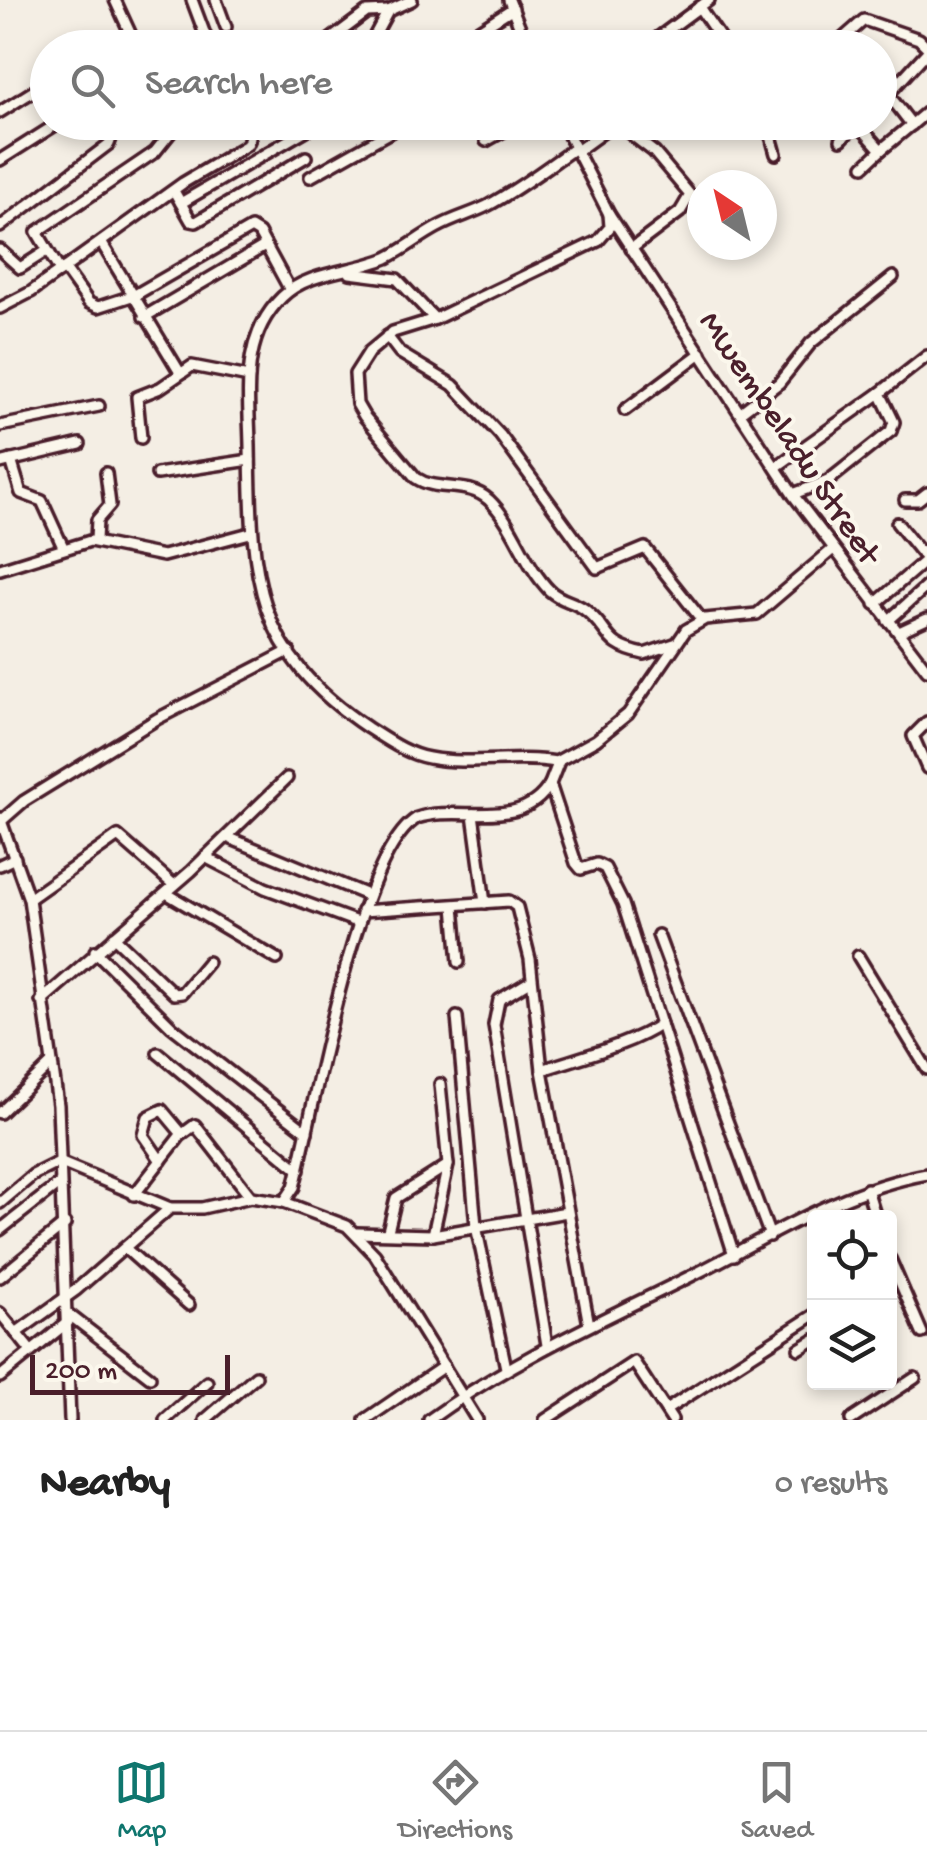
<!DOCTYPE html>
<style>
body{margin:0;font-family:"Gochi Hand",sans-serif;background:#f6f6f6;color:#222}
.controls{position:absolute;right:30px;bottom:30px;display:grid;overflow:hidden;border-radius:10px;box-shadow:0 5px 15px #0003}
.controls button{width:90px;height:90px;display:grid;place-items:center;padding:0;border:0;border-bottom:2px solid #e0e0e0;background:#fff;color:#222;font:50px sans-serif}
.compass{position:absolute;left:687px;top:170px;width:90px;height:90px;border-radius:50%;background:#fff;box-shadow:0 5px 15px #0003;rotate:325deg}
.scale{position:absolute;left:30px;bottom:25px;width:200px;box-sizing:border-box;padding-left:10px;border:5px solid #4a1f2b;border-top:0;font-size:28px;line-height:35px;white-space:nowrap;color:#4a1f2b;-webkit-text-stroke:8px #fbf7ec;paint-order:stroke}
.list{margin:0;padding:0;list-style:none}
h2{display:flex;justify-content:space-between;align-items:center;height:130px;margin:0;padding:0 40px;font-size:42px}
h2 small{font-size:32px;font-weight:400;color:#767676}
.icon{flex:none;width:55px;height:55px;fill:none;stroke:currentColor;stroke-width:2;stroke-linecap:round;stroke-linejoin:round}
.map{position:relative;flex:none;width:927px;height:1420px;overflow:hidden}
.search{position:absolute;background:#fff;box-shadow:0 5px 15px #0003;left:30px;right:30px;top:30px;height:110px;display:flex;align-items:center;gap:25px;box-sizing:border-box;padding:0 35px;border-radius:55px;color:#767676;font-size:38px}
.sheet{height:310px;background:#fff}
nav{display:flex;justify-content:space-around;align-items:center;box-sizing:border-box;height:140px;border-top:2px solid #e0e0e0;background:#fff;font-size:28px;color:#767676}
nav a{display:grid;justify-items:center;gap:5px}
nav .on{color:#0f766e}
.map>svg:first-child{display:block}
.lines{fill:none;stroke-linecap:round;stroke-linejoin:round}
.minor-casing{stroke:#4a1f2b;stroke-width:16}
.minor{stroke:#fbf7ec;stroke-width:9}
.labels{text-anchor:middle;stroke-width:8;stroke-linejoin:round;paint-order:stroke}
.street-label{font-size:35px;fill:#4a1f2b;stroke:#fbf7ec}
</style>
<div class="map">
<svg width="927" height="1420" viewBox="0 0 927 1420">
<rect width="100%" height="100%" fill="#f4eee4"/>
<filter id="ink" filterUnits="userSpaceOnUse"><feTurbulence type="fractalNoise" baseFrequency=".01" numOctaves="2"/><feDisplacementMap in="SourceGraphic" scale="20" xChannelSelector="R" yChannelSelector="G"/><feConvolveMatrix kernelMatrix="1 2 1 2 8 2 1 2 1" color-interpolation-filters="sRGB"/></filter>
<g filter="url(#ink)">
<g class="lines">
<defs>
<g id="minor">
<path d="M115 0 137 48"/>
<path d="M192 0 210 48"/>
<path d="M216 0 226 27"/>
<path d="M509 0 528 48"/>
<path d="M699 7 727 48"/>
<path d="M319 48 367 12 388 11"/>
<path d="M368 48 388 11 412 0"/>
<path d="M451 48 513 8"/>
<path d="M644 48 709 0"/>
<path d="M832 48 864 20 919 39 927 47"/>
<path d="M888 94 912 125"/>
<path d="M880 103 927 52"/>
<path d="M0 112 48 82"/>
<path d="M562 122 609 214 794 496 927 670"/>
<path d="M757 122 771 136 776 154"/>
<path d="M616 123 654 152 690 195 680 212 631 249"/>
<path d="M857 123 881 150 864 166"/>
<path d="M841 140 858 122"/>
<path d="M486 141 520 122"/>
<path d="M575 148C547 167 518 190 487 206 471 214 454 218 438 227 421 236 405 249 387 258 354 272 308 271 282 297 240 338 249 394 250 446 252 574 251 650 368 728 387 740 406 754 429 758 471 766 515 755 556 762L596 740 628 714 686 630 705 619 757 614 832 550"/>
<path d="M881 150 927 112"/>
<path d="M577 151 617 122"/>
<path d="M0 160 60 122"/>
<path d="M310 177 408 122"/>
<path d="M174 191 191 221 196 222 306 157"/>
<path d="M181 203 320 122"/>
<path d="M609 214 610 227 598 241 435 319 393 332 369 352 355 374 357 404 364 416 416 478C438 493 467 480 489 500 515 525 524 565 550 591 561 601 573 601 584 609 612 630 601 645 644 654L674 644"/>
<path d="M0 227 109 144 117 122"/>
<path d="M101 242 179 371"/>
<path d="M0 250 20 268 45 252"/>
<path d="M64 268 89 303 98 307 135 295 251 228 259 233 290 290"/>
<path d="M60 271 37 232 155 152 179 122"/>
<path d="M350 273 397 279 435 319"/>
<path d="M0 308 31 292 183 183 247 145 250 138 244 122"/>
<path d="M144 317 263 247"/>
<path d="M387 336 400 353 453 385 500 435 597 568 645 548 702 620"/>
<path d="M625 410 701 353"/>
<path d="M741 412 779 383 811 343 893 277"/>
<path d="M0 426 99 406"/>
<path d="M141 438 137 397 160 388 192 366 249 377"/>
<path d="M11 460 21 493 42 501 63 547"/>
<path d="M0 463 80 444"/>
<path d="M776 467 880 393"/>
<path d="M157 474 250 460"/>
<path d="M793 494 828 481 891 431 894 422 880 393 927 356"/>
<path d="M905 500H918L927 493"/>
<path d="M897 523 926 559"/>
<path d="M96 540 97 520 110 505 106 473"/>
<path d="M0 569 90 541 163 556 250 533"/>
<path d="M875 604 927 559"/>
<path d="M888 621 927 586"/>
<path d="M899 632 927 619"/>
<path d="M927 722 913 736 927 768"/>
<path d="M559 761 550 784 576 863 581 869 597 864 605 868 623 904 734 1255"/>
<path d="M473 814 485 903"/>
<path d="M0 818 29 899 58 1105 70 1420"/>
<path d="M0 822 24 801 157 719 289 651"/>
<path d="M227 837 367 895"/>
<path d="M205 857 265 888 357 922"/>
<path d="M0 865 15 858"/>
<path d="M166 893 277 959"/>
<path d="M29 899 118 836 174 885"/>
<path d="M454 906 459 962"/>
<path d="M362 911 509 901 517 907 530 959 542 1070 589 1325"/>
<path d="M658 935 770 1236"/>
<path d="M114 937 174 994 182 993 208 962"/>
<path d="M95 951 172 1027 307 1132"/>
<path d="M858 956 927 1069"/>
<path d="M529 982 499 1000 494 1025 547 1345"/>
<path d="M41 1001 191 871 287 778"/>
<path d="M457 1017 476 1226 506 1368"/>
<path d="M158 1053 299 1170"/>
<path d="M542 1070C577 1058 633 1044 661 1024"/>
<path d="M0 1113 52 1063"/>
<path d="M161 1161 143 1135 148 1117 162 1110 182 1134"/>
<path d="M867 1189 876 1218"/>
<path d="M134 1195 180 1136 195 1125 251 1197"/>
<path d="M284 1202 294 1187C314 1111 356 855 417 818 460 804 522 832 550 784"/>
<path d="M0 1203 33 1175 59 1162 170 1208H202L251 1197 284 1202 347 1226 375 1255 477 1420"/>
<path d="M0 1230 60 1183"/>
<path d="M388 1231 396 1198 448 1165"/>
<path d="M357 1233 433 1235 567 1212"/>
<path d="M433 1235 448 1165 440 1084"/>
<path d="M125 1248 189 1305"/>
<path d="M890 1259 922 1333"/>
<path d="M0 1277 65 1224"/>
<path d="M0 1313 30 1350"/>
<path d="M67 1313 150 1377"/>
<path d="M16 1333 76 1290 170 1208"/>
<path d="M799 1349 814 1340"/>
<path d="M0 1377 68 1322"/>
<path d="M666 1410 814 1315"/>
<path d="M165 1420 207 1382"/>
<path d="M205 1420 256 1376"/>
<path d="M365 1420 444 1366"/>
<path d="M429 1420C513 1359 605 1319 697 1273 772 1235 843 1189 927 1174"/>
<path d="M545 1420 634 1362 672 1420"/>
<path d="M851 1420 915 1378"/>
</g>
</defs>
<use href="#minor" class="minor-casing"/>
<use href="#minor" class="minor"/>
</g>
</g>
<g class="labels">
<g class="street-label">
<text transform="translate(792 436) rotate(56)" y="12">Mwembeladu Street</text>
</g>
</g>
</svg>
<div class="controls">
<button><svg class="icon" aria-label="locate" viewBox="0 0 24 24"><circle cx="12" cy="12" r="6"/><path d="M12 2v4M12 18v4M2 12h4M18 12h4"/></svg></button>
<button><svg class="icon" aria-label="layers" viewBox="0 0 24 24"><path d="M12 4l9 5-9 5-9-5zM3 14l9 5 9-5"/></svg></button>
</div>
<svg class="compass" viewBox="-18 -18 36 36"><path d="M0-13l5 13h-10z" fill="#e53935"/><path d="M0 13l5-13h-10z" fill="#767676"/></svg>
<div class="scale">200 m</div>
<div class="search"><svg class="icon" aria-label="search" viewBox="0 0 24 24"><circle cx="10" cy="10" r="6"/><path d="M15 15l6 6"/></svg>Search here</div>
</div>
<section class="sheet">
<h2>Nearby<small>0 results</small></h2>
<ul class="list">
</ul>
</section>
<nav>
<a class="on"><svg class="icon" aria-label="map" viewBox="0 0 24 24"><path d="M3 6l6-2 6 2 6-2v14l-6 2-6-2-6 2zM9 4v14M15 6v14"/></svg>Map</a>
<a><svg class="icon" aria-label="directions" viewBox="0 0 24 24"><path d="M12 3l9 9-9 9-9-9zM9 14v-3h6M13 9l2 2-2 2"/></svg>Directions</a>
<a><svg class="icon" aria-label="saved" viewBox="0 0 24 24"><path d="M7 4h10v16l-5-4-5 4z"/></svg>Saved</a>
</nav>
